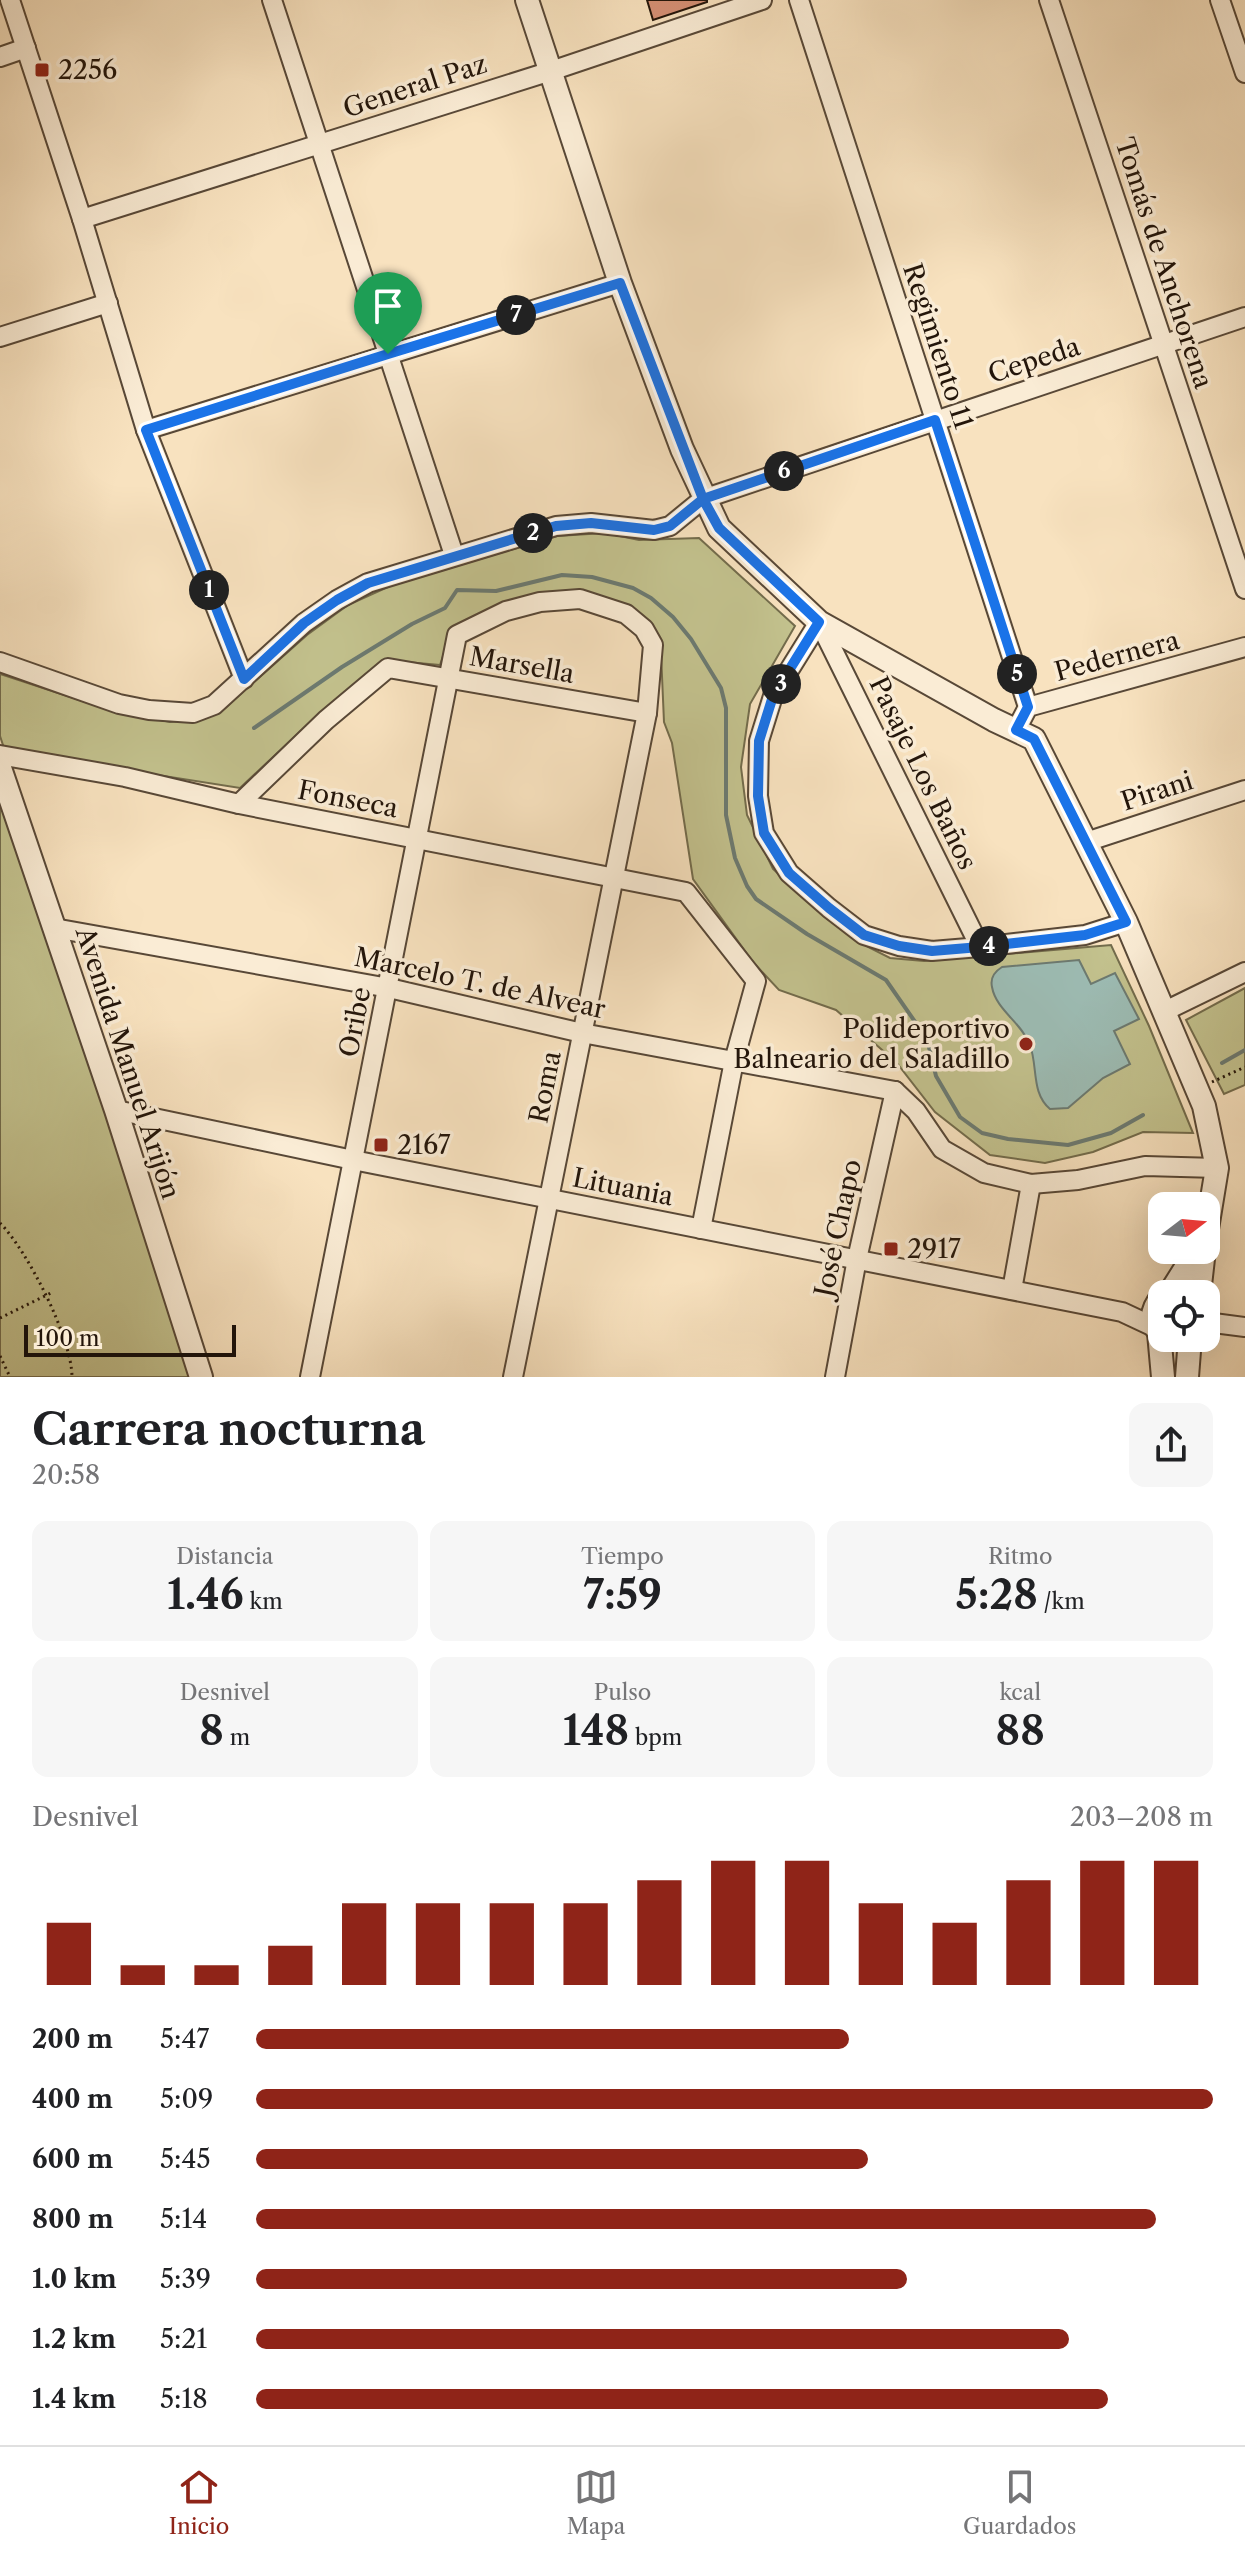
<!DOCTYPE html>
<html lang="es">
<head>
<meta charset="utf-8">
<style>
	body { margin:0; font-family:"Libre Caslon Text",serif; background:#f6f6f6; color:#202124; height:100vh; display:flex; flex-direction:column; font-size:30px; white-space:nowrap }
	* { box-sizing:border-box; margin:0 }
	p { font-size:26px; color:#757577 }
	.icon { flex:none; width:44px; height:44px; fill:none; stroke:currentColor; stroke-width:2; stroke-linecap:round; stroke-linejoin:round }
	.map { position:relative; height:1377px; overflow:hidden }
	.sheet { display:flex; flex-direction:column; background:#fff; flex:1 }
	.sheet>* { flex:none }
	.needle { width:52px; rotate:74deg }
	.tools { position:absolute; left:1148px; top:1192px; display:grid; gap:16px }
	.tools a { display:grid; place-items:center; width:72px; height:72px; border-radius:16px; background:#fff; box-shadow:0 8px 32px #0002; font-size:40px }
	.scale { position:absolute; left:24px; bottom:20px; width:212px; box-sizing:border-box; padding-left:8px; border:4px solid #23150a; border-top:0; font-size:22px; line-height:28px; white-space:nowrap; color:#23150a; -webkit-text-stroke:6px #faecd5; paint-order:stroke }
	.pin { position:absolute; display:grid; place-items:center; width:68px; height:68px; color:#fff; margin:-82px -34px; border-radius:50% 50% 50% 0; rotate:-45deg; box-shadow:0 0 8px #0007 }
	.pin .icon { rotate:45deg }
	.km { position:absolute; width:40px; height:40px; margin:-20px; border-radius:50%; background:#222; color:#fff; font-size:22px; line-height:40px; text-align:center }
	.round { display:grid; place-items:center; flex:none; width:84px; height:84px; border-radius:16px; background:#f6f6f6 }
	.summary { display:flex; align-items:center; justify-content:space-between; height:136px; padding:0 32px }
	h1 { font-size:44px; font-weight:800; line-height:60px }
	.stats { display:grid; grid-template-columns:repeat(3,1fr); gap:12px; height:136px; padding:8px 32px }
	.stats div { display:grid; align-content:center; border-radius:16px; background:#f6f6f6; text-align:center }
	.stats b { font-size:40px; font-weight:800 }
	.stats small { font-size:22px; font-weight:400 }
	.stats p { font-size:22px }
	.chart { height:224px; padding:16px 32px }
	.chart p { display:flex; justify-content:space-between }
	.chart svg { width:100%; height:144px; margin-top:8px; stroke:#8f2418; stroke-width:6 }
	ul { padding:0 32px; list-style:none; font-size:26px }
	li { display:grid; grid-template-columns:128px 96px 1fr; align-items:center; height:60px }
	li i { height:20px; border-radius:10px; background:#8f2418 }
	.tabs { display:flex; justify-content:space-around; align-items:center; height:112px; border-top:2px solid #e0e0e0; background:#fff; font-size:22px; color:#757577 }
	.tabs a { display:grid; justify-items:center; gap:4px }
	.tabs .selected { color:#8f2418 }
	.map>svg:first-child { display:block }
	.green { fill:#c3c28e; stroke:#736c4c; stroke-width:2 }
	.water { fill:#9dbdb5; stroke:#6c7a71; stroke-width:2 }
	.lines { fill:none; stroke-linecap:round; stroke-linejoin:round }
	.stream { stroke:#6c7a71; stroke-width:4 }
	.building { fill:#d59075; stroke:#23150a; stroke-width:2 }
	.minor-casing { stroke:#584837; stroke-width:22 }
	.tertiary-casing { stroke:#584837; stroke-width:26 }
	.path { stroke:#23150a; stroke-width:3; stroke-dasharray:2 4; stroke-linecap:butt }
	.minor { stroke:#faecd5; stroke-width:18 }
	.tertiary { stroke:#faecd5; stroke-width:22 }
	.route-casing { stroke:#fff; stroke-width:16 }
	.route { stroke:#1a73e8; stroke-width:10 }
	.poi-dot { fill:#8f2418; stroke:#faecd5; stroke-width:3 }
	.labels { text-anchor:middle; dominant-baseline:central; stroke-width:7; stroke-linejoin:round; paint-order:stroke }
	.poi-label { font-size:26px; fill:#23150a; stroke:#faecd5; text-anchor:start }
	.street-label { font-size:26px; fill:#23150a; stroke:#faecd5 }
</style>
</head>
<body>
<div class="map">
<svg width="1245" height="1377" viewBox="0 0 1245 1377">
	<rect width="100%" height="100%" fill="#f8e2bf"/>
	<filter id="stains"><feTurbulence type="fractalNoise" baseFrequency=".0025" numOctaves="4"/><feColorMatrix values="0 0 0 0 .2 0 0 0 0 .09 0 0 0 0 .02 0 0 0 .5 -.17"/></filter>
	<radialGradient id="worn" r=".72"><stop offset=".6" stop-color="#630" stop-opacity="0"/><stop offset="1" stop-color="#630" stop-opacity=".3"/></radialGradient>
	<!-- green -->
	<g class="green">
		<path d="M605,533L639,540L699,538L795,626L750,704L741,767L747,815L773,869L826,918L868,947L890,958L924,961L1111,945L1149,1026L1193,1133L1143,1132L1093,1152L1045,1163L990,1155L935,1112L896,1062L836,1010L779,990L753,962L693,879L672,743L664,722L661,653L650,627L580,592L452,630L440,665L385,660L321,712L240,788L5,751L0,736V674L107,709L170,722L202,719L224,709L307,635L348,605L390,586L557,536Z"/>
		<path d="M0,768L201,1377H0Z"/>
		<path d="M1245,988V1085L1224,1094L1186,1020Z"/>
	</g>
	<!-- water -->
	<path class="water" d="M1079,960L1091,984L1115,973L1139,1019L1114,1031L1130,1064L1103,1078L1068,1108L1050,1109C1031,1093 1038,1067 1030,1045C1022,1023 996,1010 992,987C990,978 994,972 1002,967Z"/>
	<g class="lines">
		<!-- stream -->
		<g class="stream">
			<path d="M254,728L342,667L412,624L445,608L457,590L496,591L562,575L592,577L633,588L651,598L673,617L691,639L721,688L726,708V815L735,858L747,886L756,899L807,934L886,980L927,1039L936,1076L960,1117L982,1133L1008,1139L1068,1145L1111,1133L1143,1115"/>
			<path d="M1222,1063L1245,1050"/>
		</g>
	</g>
	<!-- building -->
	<path class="building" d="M647,0H707V2L653,20Z"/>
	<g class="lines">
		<!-- minor casing -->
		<g class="minor-casing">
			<g id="minor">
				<path d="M10,0L82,219L146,430L244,679"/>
				<path d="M272,0L454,555"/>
				<path d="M799,0L1028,707"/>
				<path d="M1049,0L1245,589"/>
				<path d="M1220,0L1245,73"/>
				<path d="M0,57L26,48"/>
				<path d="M82,219L551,71L762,0"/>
				<path d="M0,337L108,303"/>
				<path d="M146,430L620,283"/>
				<path d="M819,622L773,696L759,741L758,796L764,833L789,873L829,908L864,935L899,946L932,951L980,947L1085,935L1126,922"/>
				<path d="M819,622L980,947"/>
				<path d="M0,662L119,704L149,710L193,713L214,705L304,623L337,600L368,583L556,526L591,523L654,530L670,526L703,499L1245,317"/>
				<path d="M1016,730L1028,707L1245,647"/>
				<path d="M0,755L125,777L239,804L686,892L756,981L734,1061L701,1229"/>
				<path d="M239,804L326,720L388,668L647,713"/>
				<path d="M1086,842L1245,790"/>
				<path d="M54,928L389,988L582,1033L895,1091"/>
				<path d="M1163,1012L1245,972"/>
				<path d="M895,1091L916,1111L942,1149L984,1173L1031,1184L1078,1180L1145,1166L1217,1168"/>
				<path d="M116,1110L353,1160L1122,1312L1154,1327"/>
				<path d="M1012,1290L1031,1184"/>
				<path d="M1206,1322L1245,1327"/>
				<path d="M310,1377L457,635L506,611L540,602L580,599L626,614L644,629L653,645L647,713L513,1377"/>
				<path d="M835,1377L857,1259L895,1091"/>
			</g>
		</g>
		<!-- tertiary casing -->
		<g class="tertiary-casing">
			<g id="tertiary">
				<path d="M527,0L620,283L682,449L719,528L819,622L994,720L1034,739L1126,922L1204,1106L1217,1168L1206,1235"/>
				<path d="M0,768L116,1110L201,1377"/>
				<path d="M1170,1293L1197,1250"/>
				<path d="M1199,1294L1204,1250"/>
				<path d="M1162,1297C1151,1310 1149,1323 1162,1335"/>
				<path d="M1159,1333L1163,1377"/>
				<path d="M1187,1377L1190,1338"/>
			</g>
		</g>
		<!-- path -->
		<g class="path">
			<path d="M1212,1082L1245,1067"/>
			<path d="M0,1223C27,1250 72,1338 72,1377"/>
			<path d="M0,1318L53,1292"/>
			<path d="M0,1356L10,1377"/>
		</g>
		<!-- minor -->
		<use href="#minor" class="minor"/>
		<!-- tertiary -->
		<use href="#tertiary" class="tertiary"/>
	</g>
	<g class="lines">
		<!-- route casing -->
		<g class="route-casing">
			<path id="route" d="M388,354L146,430L244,679L304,623L337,600L368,583L556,526L591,523L654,530L670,526L703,499L719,528L819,622L773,696L759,741L758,796L764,833L789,873L829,908L864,935L899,946L932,951L980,947L1085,935L1126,922L1034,739L1016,730L1028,707L935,420L703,499L620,283L388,354"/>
		</g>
		<!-- route -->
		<use href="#route" class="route"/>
	</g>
	<!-- markers -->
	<g class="poi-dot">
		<rect x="34" y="62" width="16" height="16" rx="4"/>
		<circle cx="1026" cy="1044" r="8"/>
		<rect x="373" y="1137" width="16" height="16" rx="4"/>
		<rect x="883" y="1241" width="16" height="16" rx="4"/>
	</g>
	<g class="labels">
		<!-- poi labels -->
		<g class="poi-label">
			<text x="58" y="70">2256</text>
			<text x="1010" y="1029" text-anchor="end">Polideportivo<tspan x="1010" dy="30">Balneario del Saladillo</tspan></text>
			<text x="397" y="1145">2167</text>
			<text x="907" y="1249">2917</text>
		</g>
		<!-- street labels -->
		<g class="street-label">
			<text transform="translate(415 86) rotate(-18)">General Paz</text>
			<text transform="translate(1164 263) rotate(72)">Tomás de Anchorena</text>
			<text transform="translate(938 346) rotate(72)">Regimiento 11</text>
			<text transform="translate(1034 360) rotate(-18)">Cepeda</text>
			<text transform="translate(1117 656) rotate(-15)">Pedernera</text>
			<text transform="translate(522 665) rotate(10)">Marsella</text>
			<text transform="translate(923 773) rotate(64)">Pasaje Los Baños</text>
			<text transform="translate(1157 791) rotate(-18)">Pirani</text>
			<text transform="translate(348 799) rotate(11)">Fonseca</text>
			<text transform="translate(480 983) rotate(12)">Marcelo T. de Alvear</text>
			<text transform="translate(355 1022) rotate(-79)">Oribe</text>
			<text transform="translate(128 1063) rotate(72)">Avenida Manuel Arijón</text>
			<text transform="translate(545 1087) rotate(-79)">Roma</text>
			<text transform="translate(623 1187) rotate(11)">Lituania</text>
			<text transform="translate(838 1228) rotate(-78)">José Chapo</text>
		</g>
	</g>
	<rect width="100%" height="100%" filter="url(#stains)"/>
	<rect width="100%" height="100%" fill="url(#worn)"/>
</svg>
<div class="tools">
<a><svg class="needle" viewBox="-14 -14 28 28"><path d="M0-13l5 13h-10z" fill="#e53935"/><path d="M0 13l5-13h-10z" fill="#757577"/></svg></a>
<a><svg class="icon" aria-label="locate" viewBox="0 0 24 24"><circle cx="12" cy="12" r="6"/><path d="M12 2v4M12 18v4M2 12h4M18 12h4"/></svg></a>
</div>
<div class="scale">100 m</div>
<div class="pin" style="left:388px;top:354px;background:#1e9e55"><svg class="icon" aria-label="arrive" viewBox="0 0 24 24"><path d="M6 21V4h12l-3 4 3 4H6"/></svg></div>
<b class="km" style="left:209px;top:590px">1</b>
<b class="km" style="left:533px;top:533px">2</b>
<b class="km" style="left:781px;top:684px">3</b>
<b class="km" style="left:989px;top:946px">4</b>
<b class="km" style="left:1017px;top:674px">5</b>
<b class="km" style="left:784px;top:471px">6</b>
<b class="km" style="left:516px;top:315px">7</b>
</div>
<section class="sheet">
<div class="summary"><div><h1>Carrera nocturna</h1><p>20:58</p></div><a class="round"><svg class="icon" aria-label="share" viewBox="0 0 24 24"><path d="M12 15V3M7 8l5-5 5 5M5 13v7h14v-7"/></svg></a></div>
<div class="stats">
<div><p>Distancia</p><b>1.46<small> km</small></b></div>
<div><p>Tiempo</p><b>7:59</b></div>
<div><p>Ritmo</p><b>5:28<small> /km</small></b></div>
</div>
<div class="stats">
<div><p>Desnivel</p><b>8<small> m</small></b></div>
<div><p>Pulso</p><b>148<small> bpm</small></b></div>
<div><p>kcal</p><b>88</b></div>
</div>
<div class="chart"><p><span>Desnivel</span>203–208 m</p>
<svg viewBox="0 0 160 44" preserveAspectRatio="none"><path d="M5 44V25M15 44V38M25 44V38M35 44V32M45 44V19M55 44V19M65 44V19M75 44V19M85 44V12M95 44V6M105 44V6M115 44V19M125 44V25M135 44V12M145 44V6M155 44V6"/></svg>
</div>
<ul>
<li><b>200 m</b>5:47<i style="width:62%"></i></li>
<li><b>400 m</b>5:09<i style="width:100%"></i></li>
<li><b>600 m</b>5:45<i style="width:64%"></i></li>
<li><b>800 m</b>5:14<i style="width:94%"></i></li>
<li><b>1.0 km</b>5:39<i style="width:68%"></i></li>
<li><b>1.2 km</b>5:21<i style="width:85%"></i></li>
<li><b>1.4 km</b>5:18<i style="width:89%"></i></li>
</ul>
</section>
<nav class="tabs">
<a class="selected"><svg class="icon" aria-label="home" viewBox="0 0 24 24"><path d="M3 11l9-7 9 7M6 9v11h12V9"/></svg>Inicio</a>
<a><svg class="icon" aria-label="map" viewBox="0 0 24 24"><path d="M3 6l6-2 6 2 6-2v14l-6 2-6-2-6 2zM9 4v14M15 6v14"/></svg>Mapa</a>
<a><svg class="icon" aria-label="saved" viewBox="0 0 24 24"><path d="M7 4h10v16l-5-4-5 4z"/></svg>Guardados</a>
</nav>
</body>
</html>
